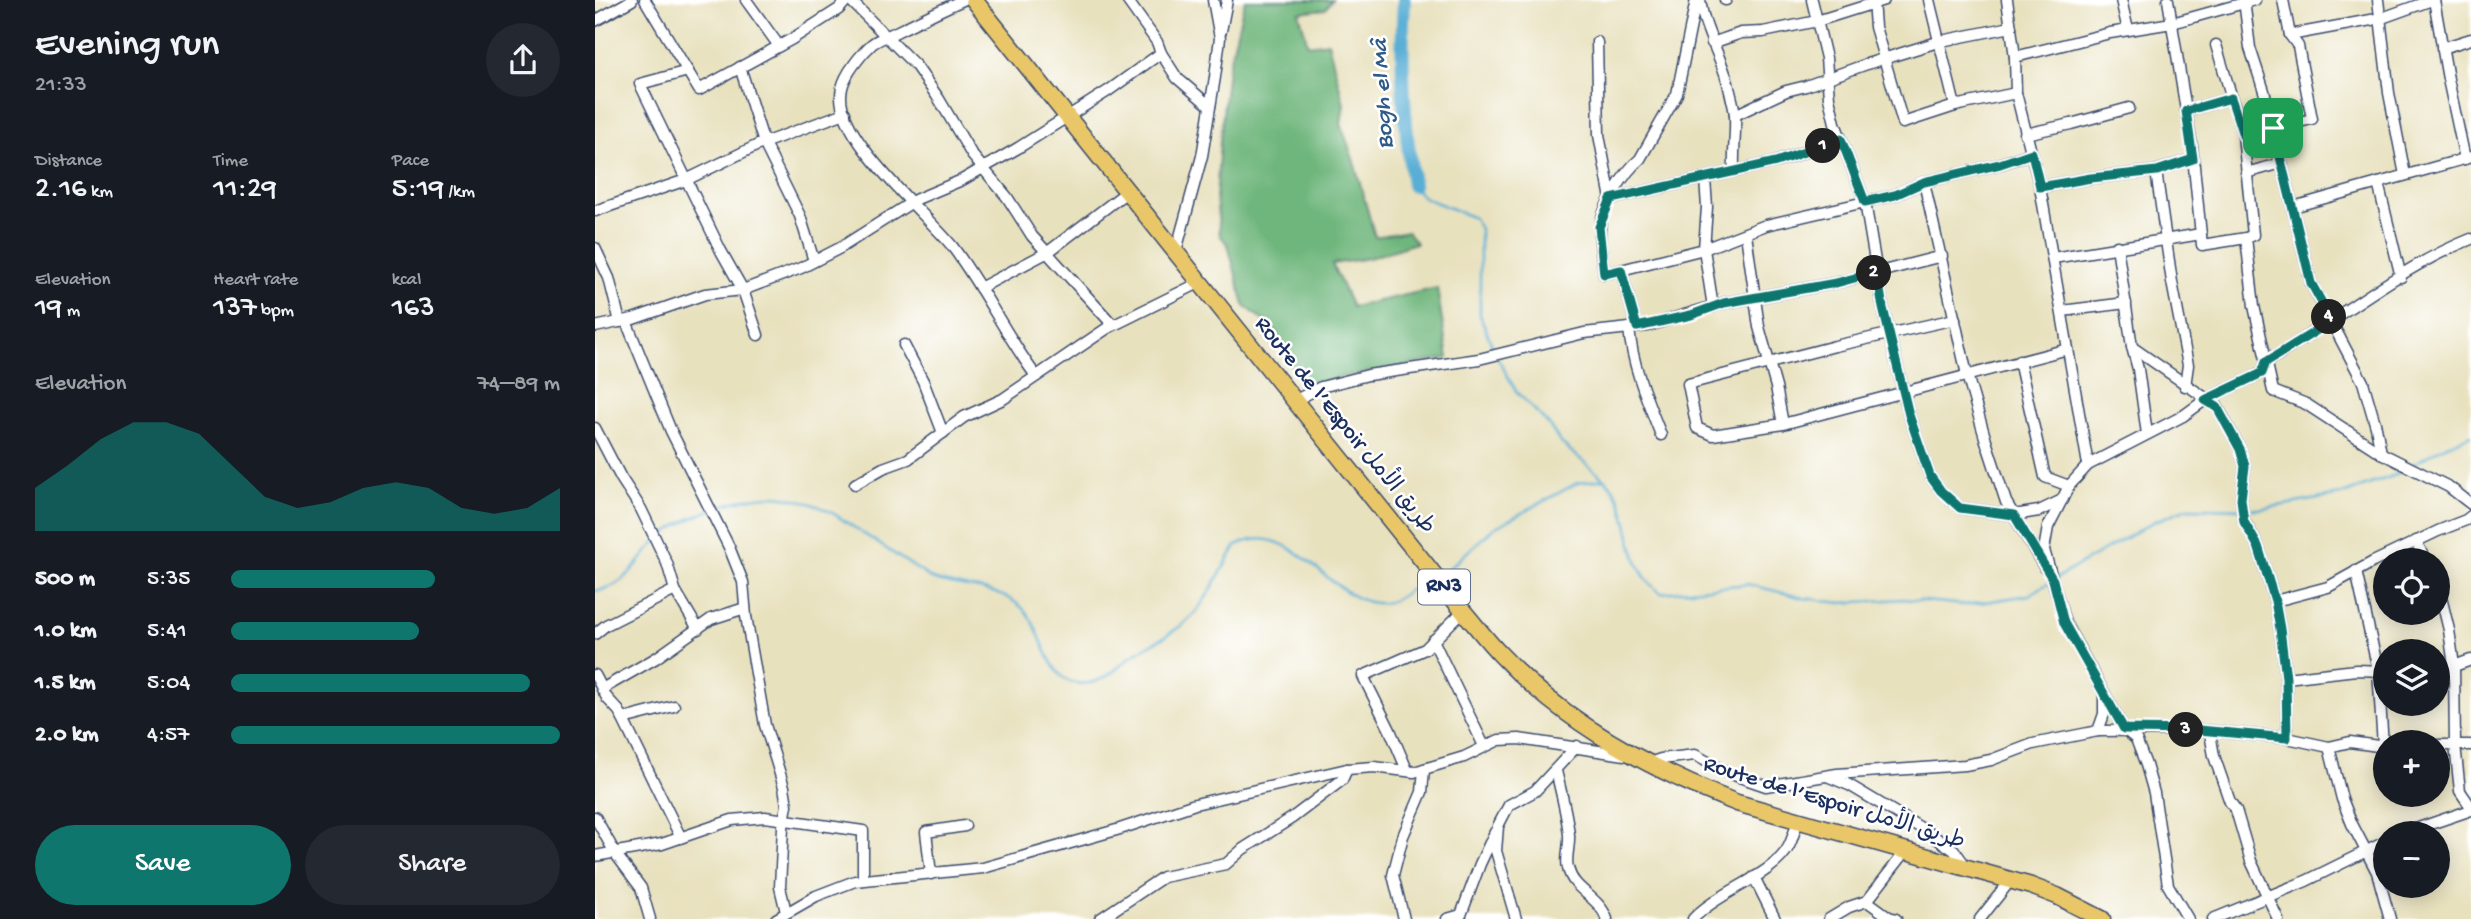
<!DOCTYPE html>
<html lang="en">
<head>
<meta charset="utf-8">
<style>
	body { margin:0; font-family:"Gochi Hand","Playpen Sans Arabic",sans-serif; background:#242831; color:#f1f3f6; height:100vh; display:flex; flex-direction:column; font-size:26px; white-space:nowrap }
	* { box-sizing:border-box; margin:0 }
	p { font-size:23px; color:#9ea1a6 }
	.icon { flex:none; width:38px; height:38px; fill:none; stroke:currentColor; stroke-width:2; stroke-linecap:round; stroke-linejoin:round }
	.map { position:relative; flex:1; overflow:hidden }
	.drawer { display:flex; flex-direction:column; background:#171b24; width:595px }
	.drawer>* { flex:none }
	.fabs { position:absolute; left:1778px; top:548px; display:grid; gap:14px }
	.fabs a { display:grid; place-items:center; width:77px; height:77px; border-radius:50%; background:#171b24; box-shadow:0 4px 18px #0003; font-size:35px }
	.pin { position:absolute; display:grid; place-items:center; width:60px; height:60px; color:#fff; margin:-30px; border-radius:14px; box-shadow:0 4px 10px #0006 }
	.km { position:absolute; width:35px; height:35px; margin:-18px; border-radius:50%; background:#222; color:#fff; font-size:19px; line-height:35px; text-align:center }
	.round { display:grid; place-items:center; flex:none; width:74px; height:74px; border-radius:37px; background:#242831 }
	.overview { display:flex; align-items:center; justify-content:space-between; height:119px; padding:0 35px }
	h1 { font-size:38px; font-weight:600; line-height:52px }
	.metrics { display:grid; grid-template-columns:repeat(3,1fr); gap:10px; height:119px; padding:7px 35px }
	.metrics div { display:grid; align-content:center }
	.metrics b { font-size:30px; font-weight:600 }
	.metrics small { font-size:19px; font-weight:400 }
	.metrics p { font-size:19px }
	.chart { height:196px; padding:14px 35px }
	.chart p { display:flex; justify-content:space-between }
	.chart svg { width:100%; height:126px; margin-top:7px; fill:#0f766e; opacity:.7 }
	.primary-button { display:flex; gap:14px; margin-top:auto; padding:14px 35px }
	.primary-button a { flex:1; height:80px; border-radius:42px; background:#0f766e; color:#fff; font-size:28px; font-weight:600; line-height:80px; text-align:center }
	.primary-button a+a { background:#242831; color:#f1f3f6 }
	ul { padding:0 35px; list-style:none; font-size:23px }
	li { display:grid; grid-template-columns:112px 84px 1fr; align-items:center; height:52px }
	li i { height:18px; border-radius:9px; background:#0f766e }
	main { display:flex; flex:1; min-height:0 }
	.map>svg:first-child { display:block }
	.forest { fill:#6eb67b; stroke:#44726c; stroke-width:2 }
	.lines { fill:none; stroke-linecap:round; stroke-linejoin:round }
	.stream { stroke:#58aed5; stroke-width:2.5 }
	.river { stroke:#58aed5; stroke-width:14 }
	.minor-casing { stroke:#3a4a6c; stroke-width:13 }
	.trunk-casing { stroke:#3a4a6c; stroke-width:19 }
	.minor { stroke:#fff; stroke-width:10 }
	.trunk { stroke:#e9c769; stroke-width:16 }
	.route-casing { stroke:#fff; stroke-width:14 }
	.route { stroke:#0f766e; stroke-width:9 }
	.labels { text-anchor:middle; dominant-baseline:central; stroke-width:5; stroke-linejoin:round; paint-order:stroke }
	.shield { fill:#fff; stroke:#5f6d8e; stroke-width:2 }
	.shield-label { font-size:21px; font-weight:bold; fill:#1b2f5e }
	.street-label { font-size:23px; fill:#1b2f5e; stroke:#fff }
	.water-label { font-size:24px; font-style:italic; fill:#305b88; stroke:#fff }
</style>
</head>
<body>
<main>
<section class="drawer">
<div class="overview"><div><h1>Evening run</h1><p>21:33</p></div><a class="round"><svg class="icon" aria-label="share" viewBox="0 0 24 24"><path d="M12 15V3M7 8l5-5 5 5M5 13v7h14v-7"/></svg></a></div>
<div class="metrics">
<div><p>Distance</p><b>2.16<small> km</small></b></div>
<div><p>Time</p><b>11:29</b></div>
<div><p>Pace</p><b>5:19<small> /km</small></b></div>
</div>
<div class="metrics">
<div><p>Elevation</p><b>19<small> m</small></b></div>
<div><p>Heart rate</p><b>137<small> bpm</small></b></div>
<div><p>kcal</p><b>163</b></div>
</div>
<div class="chart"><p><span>Elevation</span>74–89 m</p>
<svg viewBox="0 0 160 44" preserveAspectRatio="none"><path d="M0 44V29L10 21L20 12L30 6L40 6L50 10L60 21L70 32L80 36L90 34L100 29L110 27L120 29L130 36L140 38L150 36L160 29V44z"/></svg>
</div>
<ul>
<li><b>500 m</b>5:35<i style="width:62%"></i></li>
<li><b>1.0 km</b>5:41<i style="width:57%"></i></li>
<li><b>1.5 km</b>5:04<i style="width:91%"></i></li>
<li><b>2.0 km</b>4:57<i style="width:100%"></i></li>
</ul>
<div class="primary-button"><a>Save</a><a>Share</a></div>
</section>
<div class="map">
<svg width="1876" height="919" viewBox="0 0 1876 919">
	<rect width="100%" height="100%" fill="#fff"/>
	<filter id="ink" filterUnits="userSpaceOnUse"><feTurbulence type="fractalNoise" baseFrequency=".0143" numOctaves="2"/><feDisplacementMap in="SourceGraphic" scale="14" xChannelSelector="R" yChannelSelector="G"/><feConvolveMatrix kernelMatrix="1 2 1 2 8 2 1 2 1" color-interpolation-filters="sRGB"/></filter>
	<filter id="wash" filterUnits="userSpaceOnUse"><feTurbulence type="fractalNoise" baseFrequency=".00686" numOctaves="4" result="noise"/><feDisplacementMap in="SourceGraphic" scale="28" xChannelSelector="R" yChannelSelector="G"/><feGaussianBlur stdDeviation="1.57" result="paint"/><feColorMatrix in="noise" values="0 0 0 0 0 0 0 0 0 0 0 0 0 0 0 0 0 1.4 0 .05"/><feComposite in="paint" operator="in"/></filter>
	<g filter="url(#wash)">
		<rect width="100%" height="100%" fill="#e8e1be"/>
		<!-- forest -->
		<path class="forest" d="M650,0H737L730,9L704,12L713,45L733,42L749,104L746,124L759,162L780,237L812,231L821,243L774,258L737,264L757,307L842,288L853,358L735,379L710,388L691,357L681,331L649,305L633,245L625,235L621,198L625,140L633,68Z"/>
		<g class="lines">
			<!-- stream -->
			<g class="stream">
				<path d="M818,185L828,197L879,218L885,229V315L900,353"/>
				<path d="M903,359L921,391L954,425L965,442L1008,478"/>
				<path d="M1816,465L1850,446L1876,435"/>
				<path d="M852,570L899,528L982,483L1010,479C1042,509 1027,568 1066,593L1152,584L1209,598L1246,603L1308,599L1371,605L1434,595L1455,582"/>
				<path d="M1460,579L1558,522L1592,508L1664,509L1695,504L1745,495L1798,476L1810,468"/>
				<path d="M0,591C30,588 42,562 61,542C83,519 146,495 179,496C200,497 218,503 236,512L337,579C364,589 400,586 424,605C447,623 450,673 476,682C485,685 494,684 502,681C515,677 526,664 537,656C556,643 578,635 595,618C614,598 626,570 641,546C699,512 741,616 794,602C801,601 807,595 813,591C819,588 826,586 833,583"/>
			</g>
			<!-- river -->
			<path class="river" d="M809,0C805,66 809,120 818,185"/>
		</g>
	</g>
	<g filter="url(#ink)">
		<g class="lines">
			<!-- minor casing -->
			<g class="minor-casing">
				<g id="minor">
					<path d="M50,0L104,90L197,39L244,9L252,0"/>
					<path d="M151,0L184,46"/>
					<path d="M255,0L321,66L344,99L377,155L412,197L437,236L518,325"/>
					<path d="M368,0C345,10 323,21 301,32C293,36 283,39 277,44C266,54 250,74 247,88C235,134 330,212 357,246C388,287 410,334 441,376"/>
					<path d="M532,0L562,42L566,53L582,78L615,106"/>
					<path d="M1105,0C1109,30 1125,54 1133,83C1135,93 1139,105 1140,115C1141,132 1138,152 1139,170"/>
					<path d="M1130,0H1131"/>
					<path d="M1217,0L1231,58L1234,98L1240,123L1270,202L1288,308L1314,415L1335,476L1346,491L1365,508L1419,515L1444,511L1467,500"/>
					<path d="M1278,0L1280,27L1308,123L1360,106L1421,93"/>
					<path d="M1334,0L1360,106"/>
					<path d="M1412,0L1420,57L1421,93L1445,187L1493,465"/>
					<path d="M1526,0L1533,30"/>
					<path d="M1573,0L1597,147L1607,245L1651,238L1658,235L1648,135L1621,45"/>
					<path d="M1649,0L1655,48L1669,91L1716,283L1768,382L1781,427L1786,453"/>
					<path d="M1783,0L1794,93L1810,175"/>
					<path d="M1839,0L1853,79L1870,159"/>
					<path d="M0,21L37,0"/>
					<path d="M626,31L632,0"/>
					<path d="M1695,35L1787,18L1837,0"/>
					<path d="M1002,42L1004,135L1016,199L1181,162L1246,139"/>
					<path d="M1117,43L1146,33L1168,32L1222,21L1289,0"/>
					<path d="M1847,48L1876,39"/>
					<path d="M1420,57L1515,33L1577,23L1660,0"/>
					<path d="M145,67L169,143L205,216L219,261"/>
					<path d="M93,71L45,84L126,251L148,290L163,335"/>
					<path d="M1591,111L1636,98"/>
					<path d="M1140,115L1191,91L1211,86L1272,64L1346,41L1416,27"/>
					<path d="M1430,134L1476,124L1534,108"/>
					<path d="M1648,135L1717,119L1703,46L1695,35L1688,0"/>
					<path d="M1561,171L1577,282L1593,365L1590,386"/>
					<path d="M1651,173L1687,163"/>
					<path d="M1110,179L1112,207L1109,249L1118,307"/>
					<path d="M1329,182L1372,375L1391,441L1411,502L1450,568"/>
					<path d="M1783,183L1806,277"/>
					<path d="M1445,187L1496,178L1561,171L1598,159"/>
					<path d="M1698,207L1876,157"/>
					<path d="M0,211L91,180L163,145L250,113"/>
					<path d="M1151,234L1164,327L1181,387L1188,424"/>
					<path d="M1651,238L1659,306L1678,391L1711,404L1786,453L1854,487L1876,504"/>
					<path d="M1522,246L1537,347L1622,406L1645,449L1650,466L1646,499L1649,521L1663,546L1680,601L1685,629L1691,678L1692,738"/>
					<path d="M0,248L14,278L25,322"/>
					<path d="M581,251L607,156L620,77L625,38L618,0"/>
					<path d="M1458,258L1606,234"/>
					<path d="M1026,270L1109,249L1171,225L1300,195L1329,182L1405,164L1437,153"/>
					<path d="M385,288L453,252L533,191"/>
					<path d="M1467,311L1531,303"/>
					<path d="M1360,319L1240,346L1093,384L1102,428L1118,435L1188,424L1473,349"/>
					<path d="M31,321L76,431L134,547L148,582L151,616L170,725L189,787L192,805L188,827L185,887L191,912"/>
					<path d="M0,327L38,319L110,294L148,290L206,268L245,248L322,199L367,180L423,148L513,91L566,53"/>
					<path d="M1042,327L1026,270L1009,274C1008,260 1004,244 1005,230C1005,210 1030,171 1045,159L1082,94L1101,0"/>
					<path d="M1034,328C1037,365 1052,400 1066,435"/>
					<path d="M309,345L328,381L348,433"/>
					<path d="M1537,347L1543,369L1552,434"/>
					<path d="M1424,361L1450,477L1474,486"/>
					<path d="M699,401L726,387L773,375L884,359L989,333L1053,326L1129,303L1241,283L1347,256"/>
					<path d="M0,428L26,478L46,509L72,563L80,590L103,629"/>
					<path d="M260,484L288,468L313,459L369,417L408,399L511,329L606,282"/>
					<path d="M1821,541L1830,560"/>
					<path d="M1761,571L1783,670L1788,746"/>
					<path d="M1843,585L1854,630L1859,666L1860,745L1865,791L1876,807"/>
					<path d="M1680,601L1733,587L1778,562L1843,531L1871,520L1876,516"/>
					<path d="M0,634L11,625L80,590"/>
					<path d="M838,640L889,746"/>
					<path d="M1843,667L1859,666L1876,660"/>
					<path d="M0,675L12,698L24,711L86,838"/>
					<path d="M1691,678L1761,670L1790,671"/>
					<path d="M7,689L61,658L116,619L150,608"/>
					<path d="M28,719L79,706"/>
					<path d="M1503,731L1509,714V696"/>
					<path d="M1615,733L1619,756L1635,802L1641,810L1656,861L1683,919"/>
					<path d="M1843,745H1876"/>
					<path d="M1734,747L1747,799L1757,824L1782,872L1795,919"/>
					<path d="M1054,763L1066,759L1100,755L1133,773L1171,786L1242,774L1370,765L1396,760L1438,744L1503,731L1604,730L1692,738L1734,747L1755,742L1790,747"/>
					<path d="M812,770L795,730L768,676L830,649L868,611"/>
					<path d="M961,771C966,792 972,814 974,835C975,846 970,858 973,868C978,891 1003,895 1012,919"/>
					<path d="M1232,776L1254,785L1326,828L1359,850L1372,868"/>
					<path d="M0,817L20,853L46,888L55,919"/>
					<path d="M1809,833L1876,810"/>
					<path d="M0,856L67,844L137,820L170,817L268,831V880"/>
					<path d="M336,874L331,832L370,826"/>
					<path d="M1159,877L1180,919"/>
					<path d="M1272,901L1294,917L1301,919"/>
					<path d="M181,919L221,896L260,881L388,868L525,829L600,804L752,769L779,767L819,772L869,757L904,740L924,739L1030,755"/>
					<path d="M505,919L568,877L631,864L648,849L697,818L747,780L752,769"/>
					<path d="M809,919L798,875L808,836L827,792L829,769"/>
					<path d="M852,919L866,915L885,864L900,832"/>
					<path d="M921,919L901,851L903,826L914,805L940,791L982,746"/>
					<path d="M1098,919C1122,892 1180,875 1194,846C1198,838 1200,829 1203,820"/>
					<path d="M1234,919L1254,907L1272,901L1311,851"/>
					<path d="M1385,919L1415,881"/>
					<path d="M1593,919L1573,885L1559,793L1551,765L1541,739L1529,729L1470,623L1449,550L1453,527L1474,486L1493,465L1588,416L1610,400L1667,373L1671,362C1738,323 1803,268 1876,239"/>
					<path d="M1618,919L1711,881L1790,842"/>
				</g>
			</g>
			<!-- trunk casing -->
			<g class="trunk-casing">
				<path id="trunk" d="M379,0L868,611C881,626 893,642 907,656C970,723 1057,770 1142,803L1436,886L1462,896L1507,919"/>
			</g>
			<!-- minor -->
			<use href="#minor" class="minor"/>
			<!-- trunk -->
			<use href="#trunk" class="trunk"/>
		</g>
	</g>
	<g class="lines" filter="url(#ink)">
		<!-- route casing -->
		<g class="route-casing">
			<path id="route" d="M1636,98L1648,135L1678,128L1716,283L1737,321L1671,362L1667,373L1610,400L1622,407L1645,449L1650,466L1646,499L1649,522L1663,546L1680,601L1685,629L1691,678L1692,738L1604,730L1529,729L1469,623L1458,580L1419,515L1365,508L1346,491L1335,476L1314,415L1288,308L1282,272L1241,283L1129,303L1096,315L1042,327L1026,270L1009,274L1004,227L1016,199L1181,162L1246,139L1270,202L1300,195L1329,182L1405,164L1437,153L1445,187L1496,178L1562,171L1598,159L1591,111Z"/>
		</g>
		<!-- route -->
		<use href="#route" class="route"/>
	</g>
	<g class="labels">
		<!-- shield labels -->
		<rect class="shield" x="823" y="569.5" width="52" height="35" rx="5"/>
		<g class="shield-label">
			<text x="849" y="587">RN3</text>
		</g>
		<!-- street labels -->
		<g class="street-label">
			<text transform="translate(749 426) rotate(51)">Route de l’Espoir طريق الأمل</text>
			<text transform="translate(1239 804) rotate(17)">Route de l’Espoir طريق الأمل</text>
		</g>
		<!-- water labels -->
		<g class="water-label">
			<text transform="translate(789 94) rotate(-93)">Bogh el Mâ</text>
		</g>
	</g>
</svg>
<div class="fabs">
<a><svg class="icon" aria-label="locate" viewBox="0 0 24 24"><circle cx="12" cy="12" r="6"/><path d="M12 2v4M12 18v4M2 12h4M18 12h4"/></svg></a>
<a><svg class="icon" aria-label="layers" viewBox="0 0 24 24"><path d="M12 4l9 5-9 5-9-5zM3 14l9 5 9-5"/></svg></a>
<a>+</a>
<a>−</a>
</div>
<div class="pin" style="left:1678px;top:128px;background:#1e9e55"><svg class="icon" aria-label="arrive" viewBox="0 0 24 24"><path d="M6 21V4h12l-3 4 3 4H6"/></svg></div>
<b class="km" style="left:1228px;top:146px">1</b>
<b class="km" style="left:1279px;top:273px">2</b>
<b class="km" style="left:1591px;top:730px">3</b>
<b class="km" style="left:1734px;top:317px">4</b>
</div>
</main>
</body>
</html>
